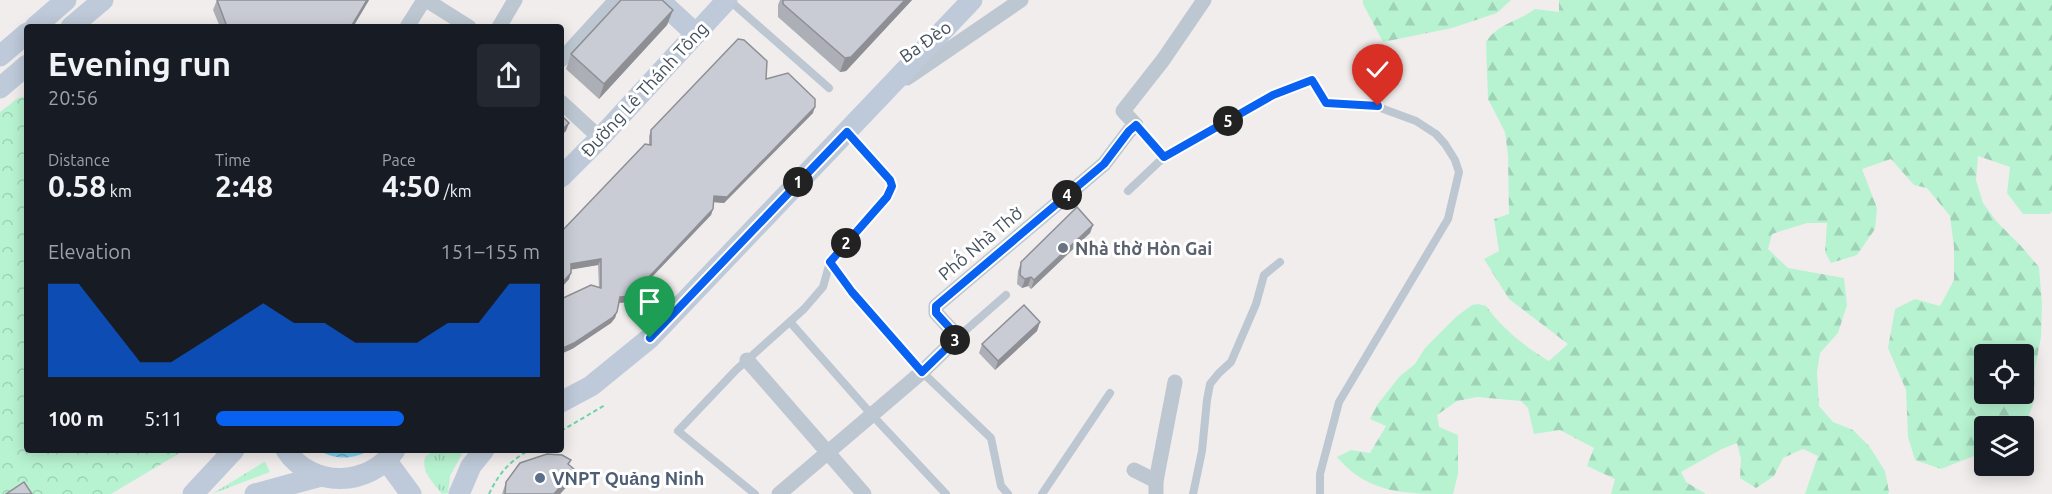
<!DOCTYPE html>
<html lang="en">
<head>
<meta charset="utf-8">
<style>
	body { margin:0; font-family:Ubuntu,sans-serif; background:#242831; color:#f1f3f6; height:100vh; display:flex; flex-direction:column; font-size:22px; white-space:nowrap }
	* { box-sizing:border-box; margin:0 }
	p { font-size:20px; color:#9ea1a6 }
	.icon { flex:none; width:33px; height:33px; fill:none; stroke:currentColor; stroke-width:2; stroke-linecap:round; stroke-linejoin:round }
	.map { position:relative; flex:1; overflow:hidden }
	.sheet { position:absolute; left:24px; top:24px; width:540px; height:429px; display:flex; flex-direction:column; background:#171b24; border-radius:6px; box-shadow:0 3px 15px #0003 }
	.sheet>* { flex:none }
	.buttons { position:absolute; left:1974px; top:344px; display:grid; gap:12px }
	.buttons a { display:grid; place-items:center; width:60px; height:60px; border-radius:6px; background:#171b24; box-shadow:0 3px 15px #0003; font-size:30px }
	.pin { position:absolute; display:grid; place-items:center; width:51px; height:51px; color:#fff; margin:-62px -26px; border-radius:50% 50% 50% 0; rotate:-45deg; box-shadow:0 0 6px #0007 }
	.pin .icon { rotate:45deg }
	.km { position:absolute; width:30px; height:30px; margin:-15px; border-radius:50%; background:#222; color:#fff; font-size:16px; line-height:30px; text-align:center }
	.round { display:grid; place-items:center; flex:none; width:63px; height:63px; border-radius:6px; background:#242831 }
	.overview { display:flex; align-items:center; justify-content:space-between; height:102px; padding:0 24px }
	h1 { font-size:33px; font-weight:700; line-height:45px }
	.figures { display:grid; grid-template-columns:repeat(3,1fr); gap:9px; height:102px; padding:6px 24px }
	.figures div { display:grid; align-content:center }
	.figures b { font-size:30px; font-weight:700 }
	.figures small { font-size:16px; font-weight:400 }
	.figures p { font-size:16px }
	.chart { height:168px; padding:12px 24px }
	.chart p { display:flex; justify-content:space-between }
	.chart svg { width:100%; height:108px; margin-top:6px; fill:#0861f0; opacity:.7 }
	ul { padding:0 24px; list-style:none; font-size:20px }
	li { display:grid; grid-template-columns:96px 72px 1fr; align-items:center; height:45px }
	li i { height:15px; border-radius:8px; background:#0861f0 }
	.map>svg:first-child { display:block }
	.grass { fill:url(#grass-tufts) }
	.forest { fill:url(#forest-firs); fill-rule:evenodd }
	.park { fill:url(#park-crowns) }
	.water { fill:url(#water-waves) }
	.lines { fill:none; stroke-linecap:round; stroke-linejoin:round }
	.path { stroke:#6cd4a6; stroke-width:2; stroke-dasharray:4.5 3; stroke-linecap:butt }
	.lane { stroke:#bcc7d1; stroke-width:8 }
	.street { stroke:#bcc7d1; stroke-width:15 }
	.secondary { stroke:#bec9d9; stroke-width:21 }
	.wall { fill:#adafb6 }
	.shaded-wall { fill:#8d8f94 }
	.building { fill:#c9ccd4; stroke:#8d8f94; stroke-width:1.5 }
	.route-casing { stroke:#fff; stroke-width:12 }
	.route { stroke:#0861f0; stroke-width:8 }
	.worship-dot { fill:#6b7280; stroke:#fff; stroke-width:2 }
	.service-dot { fill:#5c6f8a; stroke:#fff; stroke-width:2 }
	.labels { text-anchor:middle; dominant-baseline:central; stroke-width:6; stroke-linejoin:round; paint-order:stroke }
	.street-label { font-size:18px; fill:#44505d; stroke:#fff }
	.worship-label { font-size:18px; font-weight:bold; fill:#5b616d; stroke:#fff; text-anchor:start }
	.service-label { font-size:18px; font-weight:bold; fill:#4e5e75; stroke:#fff; text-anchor:start }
</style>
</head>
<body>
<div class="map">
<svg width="2052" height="494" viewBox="0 0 2052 494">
	<defs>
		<pattern id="grass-tufts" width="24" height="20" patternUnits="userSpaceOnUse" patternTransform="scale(1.5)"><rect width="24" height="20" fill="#b7f3d1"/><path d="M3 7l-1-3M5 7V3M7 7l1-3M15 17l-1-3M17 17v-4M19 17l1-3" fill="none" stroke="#9fd2b6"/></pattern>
		<pattern id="forest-firs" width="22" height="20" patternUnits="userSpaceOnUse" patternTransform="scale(1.5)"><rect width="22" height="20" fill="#b7f3d1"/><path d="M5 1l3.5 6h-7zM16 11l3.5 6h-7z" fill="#9fd2b6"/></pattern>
		<pattern id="park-crowns" width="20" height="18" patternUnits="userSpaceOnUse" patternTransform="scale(1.5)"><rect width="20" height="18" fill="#b7f3d1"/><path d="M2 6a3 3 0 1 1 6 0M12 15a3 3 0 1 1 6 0" fill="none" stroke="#9fd2b6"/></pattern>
		<pattern id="water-waves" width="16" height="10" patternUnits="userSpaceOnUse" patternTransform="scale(1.5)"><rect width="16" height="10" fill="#80d6f4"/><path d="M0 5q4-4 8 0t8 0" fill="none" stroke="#6ab0c9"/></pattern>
	</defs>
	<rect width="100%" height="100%" fill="#f1eded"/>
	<!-- grass -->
	<g class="grass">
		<path d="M445,450H462V454L450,476L448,493L442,494C433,482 421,472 425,457L432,452Z"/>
		<path d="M265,462L270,472L212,494L264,462Z"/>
	</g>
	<!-- forest -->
	<g class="forest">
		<path d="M1363,0H1511L1497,13L1452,28L1383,42L1363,4Z"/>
		<path d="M1559,0H2052V211L2050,214H2023L2007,193L2010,167L1978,156L1976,180L1983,203L1997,222L2020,245L2039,267L2042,304L2041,337L2035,368L2034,402L2024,427L1984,426V452L1941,469L1915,460L1908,437L1906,390L1888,348L1895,309L1915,299L1940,306L1954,280V247L1950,216L1927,188L1914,185L1891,159L1862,169L1877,208L1875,229L1857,255L1831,263L1825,252L1827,223H1807L1772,234L1768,249L1788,268L1844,278L1847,305L1838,333L1820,353L1817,372L1819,406L1833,422L1853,430L1869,446L1885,471L1889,492L1888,494H1805L1818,456L1803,449L1783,458L1774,476L1756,488L1740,478L1741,459L1737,443L1722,449L1681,472L1686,482L1706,494H1611L1615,479L1587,466L1594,448L1560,430L1534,434L1528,408L1521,401L1477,397L1457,401L1437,415L1439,427L1458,435V474L1453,494C1406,494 1368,494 1337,457L1351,450L1370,453L1386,426L1370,419L1377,405L1400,376L1415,364L1425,348L1457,316L1472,305L1478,304L1486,306C1503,329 1524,346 1549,361L1568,344L1509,299L1484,259L1499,251L1494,219L1509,214L1508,155L1505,132L1488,99L1486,42C1497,24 1519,21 1535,9L1559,12ZM1984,354H2024V393H1984Z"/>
	</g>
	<!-- park -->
	<path class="park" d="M27,96V450H185L111,494H0V112L18,98Z"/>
	<!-- water -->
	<path class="water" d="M319,450H371C353,459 336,461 319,450Z"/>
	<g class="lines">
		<!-- path -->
		<g class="path">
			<path d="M561,431L605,405"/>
			<path d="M489,494C499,473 509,462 529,450"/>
		</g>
		<!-- lane -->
		<g class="lane">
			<path d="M729,0L829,88"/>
			<path d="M1136,125L1164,157"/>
			<path d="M1128,191L1164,157L1273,95L1312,80L1326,103L1378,107L1416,121L1436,134L1445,144L1455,160L1459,172L1448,219L1339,402L1320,474V494"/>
			<path d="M830,262L852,292L922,372L991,438L1001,486L1008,494"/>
			<path d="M790,322L872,415L946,494"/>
			<path d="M958,337L1006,295"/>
			<path d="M755,494L678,431L736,370L804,309L823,287L830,262L887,197L892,186L890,180L847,132"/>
			<path d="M1042,494L1110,393"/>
			<path d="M1193,494L1202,451L1207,400L1210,384L1219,373L1231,362L1256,304L1264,275L1280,262"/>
		</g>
		<!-- street -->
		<g class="street">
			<path d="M426,0L469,27"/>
			<path d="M407,27L424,0"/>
			<path d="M499,27L515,0"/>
			<path d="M561,60L616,0"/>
			<path d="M907,78L1021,0"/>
			<path d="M561,102L600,138"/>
			<path d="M747,360L864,494"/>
			<path d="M1134,470L1156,481"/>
			<path d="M779,494L922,372L958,337L936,313V306L1104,164L1129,131L1136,125L1123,111L1163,60L1204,0"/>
			<path d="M1156,494V481L1175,382"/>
		</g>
		<!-- secondary -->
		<g class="secondary">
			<path d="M659,0L696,34"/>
			<path d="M35,27L66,0"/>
			<path d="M71,27L103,0"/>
			<path d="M0,56L27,33"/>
			<path d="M0,88L27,65"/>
			<path d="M561,177L600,138L727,0"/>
			<path d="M561,402L591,386L650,338L972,0"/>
			<path d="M286,450C312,489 369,487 395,450"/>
			<path d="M386,460L411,494"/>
			<path d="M193,494L234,450"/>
			<path d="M255,494L321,476"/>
			<path d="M459,494L471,466L484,450"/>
		</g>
	</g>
	<!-- wall -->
	<g class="wall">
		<path d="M217,0H369L353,27H220L213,10Z"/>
		<path d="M780,0H912L846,71L840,72L778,17V5Z"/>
		<path d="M673,10L667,25L599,99L566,69L571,54Z"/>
		<path d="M766,79L813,113L724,203L714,202L713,209L711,215L628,302L619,303L615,318L611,323L572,349L599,288L598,265L571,269L569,279L561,288V232L649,145V136L651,130Z"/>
		<path d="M1093,225L1090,233L1031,289L1028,286L1022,288L1017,284L1018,271L1021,262Z"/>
		<path d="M1040,322L1037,331L995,370L979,353L982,344Z"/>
		<path d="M569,465L575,470L571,482L560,494H502L506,482Z"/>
	</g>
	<!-- shaded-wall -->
	<g class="shaded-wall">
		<path d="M367,0H369L353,27H351Z"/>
		<path d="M905,0H912L846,71L840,72L845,58Z"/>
		<path d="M673,10L667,25L599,99L604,84Z"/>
		<path d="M815,107L813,113L724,203L712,202L714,196Z"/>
		<path d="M569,123L566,131L561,136V131Z"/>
		<path d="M713,209L711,215L628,302L618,303L620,297Z"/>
		<path d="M1093,225L1090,233L1031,289L1034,280Z"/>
		<path d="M601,259L598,265L569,270L571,264Z"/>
		<path d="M571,273L569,279L561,288V284Z"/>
		<path d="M1031,277L1028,286L1022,288L1025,279Z"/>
		<path d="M617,312L615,318L611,323L572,349L561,354V349Z"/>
		<path d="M1040,322L1037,331L995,370L998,361Z"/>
		<path d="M575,470L571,482L560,494H554Z"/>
	</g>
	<!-- building -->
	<g class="building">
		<path d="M217,0H367L351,27H229L226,24Z"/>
		<path d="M621,0H662L673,10L604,84L571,54Z"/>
		<path d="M783,0H905L851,57L845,58L783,4Z"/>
		<path d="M738,39L744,40L767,61L766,79L788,73L815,99V107L727,197L714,196L713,209L631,296L620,297L617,312L613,317L574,343L561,349V299L591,285L601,288V259L571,264V273L561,284V232L645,144L651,145V130Z"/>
		<path d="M561,115L569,123L561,131Z"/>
		<path d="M1077,207L1093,225L1034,280L1031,277L1025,279L1020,275L1021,262Z"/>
		<path d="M1024,305L1040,322L998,361L982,344Z"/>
		<path d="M547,454L562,455L571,460L568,464L575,470L554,494H505L506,482L520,463Z"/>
		<path d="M24,482L32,494H6Z"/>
	</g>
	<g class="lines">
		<!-- route casing -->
		<g class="route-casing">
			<path id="route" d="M650,338L847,132L890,180L892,186L887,197L830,262L852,292L922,372L958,337L936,313V306L1104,164L1129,131L1136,125L1164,157L1273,95L1312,80L1326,103L1378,106"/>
		</g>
		<!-- route -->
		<use href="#route" class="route"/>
	</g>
	<!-- markers -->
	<circle class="worship-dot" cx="1063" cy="248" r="6"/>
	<circle class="service-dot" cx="540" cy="478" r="6"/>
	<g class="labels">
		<!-- street labels -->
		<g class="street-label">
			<text transform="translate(925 41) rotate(-35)">Ba Đèo</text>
			<text transform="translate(644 89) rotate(-47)">Đường Lê Thánh Tông</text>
			<text transform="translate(980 243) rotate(-40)">Phố Nhà Thờ</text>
		</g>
		<!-- worship labels -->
		<g class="worship-label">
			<text x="1075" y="248">Nhà thờ Hòn Gai</text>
		</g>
		<!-- service labels -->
		<g class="service-label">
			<text x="552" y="478">VNPT Quảng Ninh</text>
		</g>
	</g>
</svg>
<div class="buttons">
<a><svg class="icon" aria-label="locate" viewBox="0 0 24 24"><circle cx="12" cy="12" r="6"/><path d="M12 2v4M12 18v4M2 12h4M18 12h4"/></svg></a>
<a><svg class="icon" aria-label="layers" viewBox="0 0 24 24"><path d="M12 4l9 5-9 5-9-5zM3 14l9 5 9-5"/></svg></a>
</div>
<div class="pin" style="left:650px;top:338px;background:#1e9e55"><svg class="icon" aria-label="arrive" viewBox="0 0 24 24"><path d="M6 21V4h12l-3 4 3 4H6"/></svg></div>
<div class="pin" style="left:1378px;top:106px;background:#d93025"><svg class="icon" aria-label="check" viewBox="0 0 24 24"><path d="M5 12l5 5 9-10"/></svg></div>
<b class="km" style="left:798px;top:182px">1</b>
<b class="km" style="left:846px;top:243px">2</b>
<b class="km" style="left:955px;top:340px">3</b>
<b class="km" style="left:1067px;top:195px">4</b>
<b class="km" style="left:1228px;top:121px">5</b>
<section class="sheet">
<div class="overview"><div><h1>Evening run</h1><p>20:56</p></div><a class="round"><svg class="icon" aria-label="share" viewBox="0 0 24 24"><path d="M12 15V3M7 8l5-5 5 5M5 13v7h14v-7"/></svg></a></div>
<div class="figures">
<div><p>Distance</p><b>0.58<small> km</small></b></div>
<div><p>Time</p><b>2:48</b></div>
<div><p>Pace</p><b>4:50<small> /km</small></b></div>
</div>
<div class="chart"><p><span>Elevation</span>151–155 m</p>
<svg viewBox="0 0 160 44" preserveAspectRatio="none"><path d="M0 44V6L10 6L20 22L30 38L40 38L50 30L60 22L70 14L80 22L90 22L100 30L110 30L120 30L130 22L140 22L150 6L160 6V44z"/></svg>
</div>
<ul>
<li><b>100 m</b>5:11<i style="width:58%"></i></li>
</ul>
</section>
</div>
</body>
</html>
